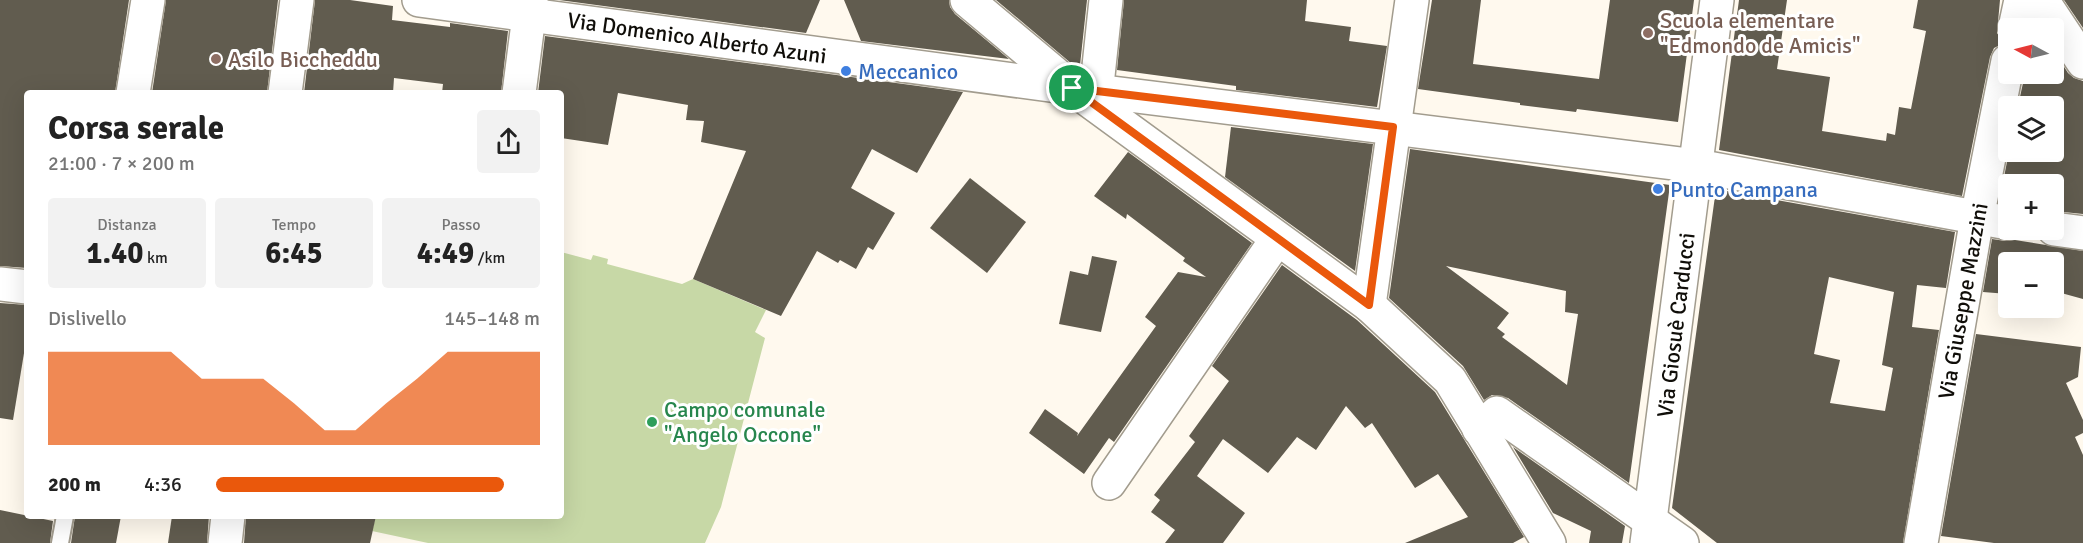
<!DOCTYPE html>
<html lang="it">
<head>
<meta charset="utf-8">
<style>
	body { margin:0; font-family:Signika,sans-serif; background:#f2f2f2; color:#222; height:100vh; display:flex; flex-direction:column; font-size:22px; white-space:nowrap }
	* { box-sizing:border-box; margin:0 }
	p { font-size:20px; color:#767676 }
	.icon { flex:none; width:33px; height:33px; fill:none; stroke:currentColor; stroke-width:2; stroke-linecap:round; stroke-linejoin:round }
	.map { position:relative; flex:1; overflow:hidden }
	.panel { position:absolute; left:24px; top:90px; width:540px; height:429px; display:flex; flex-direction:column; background:#fff; border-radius:6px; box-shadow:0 6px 24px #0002 }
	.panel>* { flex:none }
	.needle { width:39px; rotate:277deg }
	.buttons { position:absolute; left:1998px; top:18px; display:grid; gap:12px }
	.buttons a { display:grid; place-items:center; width:66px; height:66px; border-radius:6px; background:#fff; box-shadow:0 6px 24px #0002; font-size:30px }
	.pin { position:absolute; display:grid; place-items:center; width:51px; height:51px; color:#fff; margin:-26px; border:3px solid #fff; border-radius:50%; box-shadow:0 2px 6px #0007 }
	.round { display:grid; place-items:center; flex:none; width:63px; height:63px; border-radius:6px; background:#f2f2f2 }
	.overview { display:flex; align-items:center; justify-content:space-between; height:102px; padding:0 24px }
	h1 { font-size:33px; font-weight:700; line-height:45px }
	.stats { display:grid; grid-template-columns:repeat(3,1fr); gap:9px; height:102px; padding:6px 24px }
	.stats div { display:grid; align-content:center; border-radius:6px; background:#f2f2f2; text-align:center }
	.stats b { font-size:30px; font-weight:700 }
	.stats small { font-size:16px; font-weight:400 }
	.stats p { font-size:16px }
	.chart { height:168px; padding:12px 24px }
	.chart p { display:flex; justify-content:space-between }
	.chart svg { width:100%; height:108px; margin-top:6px; fill:#ea580c; opacity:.7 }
	ul { padding:0 24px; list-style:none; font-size:20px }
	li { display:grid; grid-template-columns:96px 72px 1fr; align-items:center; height:45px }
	li i { height:15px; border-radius:8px; background:#ea580c }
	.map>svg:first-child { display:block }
	.green { fill:#c7d8a6 }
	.building { fill:#615c4f; fill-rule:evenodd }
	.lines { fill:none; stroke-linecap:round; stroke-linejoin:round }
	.lane-casing { stroke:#a29c8e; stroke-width:20 }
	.street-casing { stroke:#a29c8e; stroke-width:36 }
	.lane { stroke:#fff; stroke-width:16 }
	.street { stroke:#fff; stroke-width:33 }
	.route-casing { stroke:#fff; stroke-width:12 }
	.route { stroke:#ea580c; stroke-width:8 }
	.education-dot { fill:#8d6e63; stroke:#fff; stroke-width:2 }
	.shop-dot { fill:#3f7fe0; stroke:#fff; stroke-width:2 }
	.leisure-dot { fill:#2e9e5b; stroke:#fff; stroke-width:2 }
	.labels { text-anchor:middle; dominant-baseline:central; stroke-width:6; stroke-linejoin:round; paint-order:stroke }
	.education-label { font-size:22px; fill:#785e54; stroke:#fff; text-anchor:start }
	.street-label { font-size:22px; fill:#100e09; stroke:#fff }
	.shop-label { font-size:22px; fill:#366cbe; stroke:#fff; text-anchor:start }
	.leisure-label { font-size:22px; fill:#27864d; stroke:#fff; text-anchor:start }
</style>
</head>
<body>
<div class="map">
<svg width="2083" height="543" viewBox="0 0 2083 543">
	<rect width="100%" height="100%" fill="#fff9ee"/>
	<!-- green -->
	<path class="green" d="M561,252L591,260L593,255L608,259L607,264L682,284L693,279L766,310L755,332L765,338L721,507L705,543H428L372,531L376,516H561Z"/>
	<!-- building -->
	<g class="building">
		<path d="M0,0H129L115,93H27V268L0,266Z"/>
		<path d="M166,0H278L267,93H152Z"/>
		<path d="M315,0H350L393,6L392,20L450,27V23L508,31L501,93H442L443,84L394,78L393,93H304Z"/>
		<path d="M559,0H820L806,33Z"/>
		<path d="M844,0H949L950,7L955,14L1009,59L861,41Z"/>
		<path d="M996,0H1087L1080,65L1072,64Z"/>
		<path d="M1124,0H1307L1305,21L1351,27L1349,41L1387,46L1377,107L1236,90V86L1117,70Z"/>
		<path d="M1432,0H1481L1473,64L1599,79L1610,0H1694L1678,122L1577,109L1576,112L1520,105V103L1418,89Z"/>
		<path d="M1739,0H1787L1777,69L1830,77L1822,131L1886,141L1887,133L1895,135L1899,107L1911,109L1926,31L1913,28L1918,0H2000L1997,33L2004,43L1994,48L1990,57L1962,196L1719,150Z"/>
		<path d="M2064,0H2083V28Z"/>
		<path d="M545,36L963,92L917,173L872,149L851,188L895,213L873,250L868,247L856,269L840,260L838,263L817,251L781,316L693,279L746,151L701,142L704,121L686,120L688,105L618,93L608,145L561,138V93H538Z"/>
		<path d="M2054,51L2068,73L2074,78L2083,81V214L2054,211V184H2008V204L1999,202L2009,152H2054V106H2018L2025,74H2054Z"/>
		<path d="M1231,127L1373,144L1355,271L1225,177Z"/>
		<path d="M1410,149L1670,185L1629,483L1508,398L1492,395L1484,400L1463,366L1389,298ZM1446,266L1566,291L1565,312L1578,314L1567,385L1502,337L1505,334L1497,328L1509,313Z"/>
		<path d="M1128,152L1252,243L1114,442L1109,438L1084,474L1029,433L1045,409L1078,433L1077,436L1156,326L1145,317L1178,272L1206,277L1183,261L1185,258L1127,214L1126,219L1094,196Z"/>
		<path d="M970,178L1026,222L987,273L930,228Z"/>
		<path d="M1716,189L1955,232L1946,288L1917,285L1912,327L1939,330L1903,543H1717L1672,508ZM1829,277L1894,292L1882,365L1893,368L1885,411L1830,403L1840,360L1814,354Z"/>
		<path d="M1992,239L2005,241L2015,240L2083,251V299L2054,291V262H2008V294L1983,292Z"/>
		<path d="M1092,256L1117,261L1101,332L1059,324L1070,271L1088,275Z"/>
		<path d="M1282,265L1357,320L1435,392L1524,537L1513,543H1405L1468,517L1438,474L1415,488L1372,423L1365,428L1346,406L1316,450L1297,437L1268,473L1223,439L1197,476L1245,513L1223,543H1165L1175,530L1151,512L1160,500L1154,495L1195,442L1189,436L1229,381L1212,366Z"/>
		<path d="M0,303L27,305V335L13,420L0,418Z"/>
		<path d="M1976,334L2081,347L2078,377L2066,383L2083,420V433L2075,437L2083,455V543H1994L1941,536Z"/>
		<path d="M1513,447L1625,526L1622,543H1589L1591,531L1553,513Z"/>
		<path d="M0,510L53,521L50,543H0Z"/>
		<path d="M75,516H121L116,543H71Z"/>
		<path d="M172,516H209L207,543H168Z"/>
		<path d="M246,516H376L370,543H244Z"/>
	</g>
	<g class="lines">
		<!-- lane casing -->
		<g class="lane-casing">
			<path id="lane" d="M60,543L65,516"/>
		</g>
		<!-- street casing -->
		<g class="street-casing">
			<g id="street">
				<path d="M419,0L1072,88L1697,166L2008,223"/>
				<path d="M967,0L1072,88L1369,305L1450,380L1549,543"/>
				<path d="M2042,0L2083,62"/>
				<path d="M2015,28L2021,0"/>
				<path d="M133,93L148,0"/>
				<path d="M285,93L297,0"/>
				<path d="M519,93L531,0"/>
				<path d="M1095,104L1106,0"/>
				<path d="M2054,229L2083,233"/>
				<path d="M0,284L27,287"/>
				<path d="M1369,305L1412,0"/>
				<path d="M1479,429L1497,413L1682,543"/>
				<path d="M1109,483L1277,239"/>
				<path d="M225,543L228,516"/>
				<path d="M1647,543L1717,0"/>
				<path d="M1921,543L1977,218L2008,61"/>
			</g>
		</g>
		<!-- lane -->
		<use href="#lane" class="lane"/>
		<!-- street -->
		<use href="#street" class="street"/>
	</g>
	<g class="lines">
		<!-- route casing -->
		<g class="route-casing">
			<path id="route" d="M1072,88L1393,127L1369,305Z"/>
		</g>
		<!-- route -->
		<use href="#route" class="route"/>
	</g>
	<!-- markers -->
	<g class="education-dot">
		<circle cx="1648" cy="33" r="6"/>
		<circle cx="216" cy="59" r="6"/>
	</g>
	<g class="shop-dot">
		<circle cx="846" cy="71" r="6"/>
		<circle cx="1658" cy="189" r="6"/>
	</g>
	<circle class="leisure-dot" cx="652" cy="422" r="6"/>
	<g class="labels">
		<!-- education labels -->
		<g class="education-label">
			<text x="1660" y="20">Scuola elementare<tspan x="1660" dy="25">"Edmondo de Amicis"</tspan></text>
			<text x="228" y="59">Asilo Biccheddu</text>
		</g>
		<!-- street labels -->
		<g class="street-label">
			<text transform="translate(697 38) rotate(8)">Via Domenico Alberto Azuni</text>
			<text transform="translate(1963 301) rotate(-80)">Via Giuseppe Mazzini</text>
			<text transform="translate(1676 325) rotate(-83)">Via Giosuè Carducci</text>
		</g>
		<!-- shop labels -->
		<g class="shop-label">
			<text x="858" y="71">Meccanico</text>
			<text x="1670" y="189">Punto Campana</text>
		</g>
		<!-- leisure labels -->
		<g class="leisure-label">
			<text x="664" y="409">Campo comunale<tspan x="664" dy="25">"Angelo Occone"</tspan></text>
		</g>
	</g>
</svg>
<div class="buttons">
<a><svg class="needle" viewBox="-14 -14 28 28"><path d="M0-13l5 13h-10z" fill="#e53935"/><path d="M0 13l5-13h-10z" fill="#767676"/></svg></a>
<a><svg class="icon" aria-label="layers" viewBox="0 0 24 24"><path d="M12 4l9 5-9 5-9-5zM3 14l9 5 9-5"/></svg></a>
<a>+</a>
<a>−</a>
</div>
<div class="pin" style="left:1072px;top:88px;background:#1e9e55"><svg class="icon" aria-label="arrive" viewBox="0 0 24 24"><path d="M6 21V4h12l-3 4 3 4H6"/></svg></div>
<section class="panel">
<div class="overview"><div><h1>Corsa serale</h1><p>21:00 · 7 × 200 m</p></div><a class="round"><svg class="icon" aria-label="share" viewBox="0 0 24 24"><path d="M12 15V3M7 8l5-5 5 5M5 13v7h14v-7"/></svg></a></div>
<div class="stats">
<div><p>Distanza</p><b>1.40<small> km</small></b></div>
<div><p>Tempo</p><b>6:45</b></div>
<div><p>Passo</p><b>4:49<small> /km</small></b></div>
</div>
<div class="chart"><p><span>Dislivello</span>145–148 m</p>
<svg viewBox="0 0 160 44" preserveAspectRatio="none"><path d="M0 44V6L10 6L20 6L30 6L40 6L50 17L60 17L70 17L80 27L90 38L100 38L110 27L120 17L130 6L140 6L150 6L160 6V44z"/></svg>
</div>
<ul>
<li><b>200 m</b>4:36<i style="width:89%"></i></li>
</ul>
</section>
</div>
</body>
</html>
